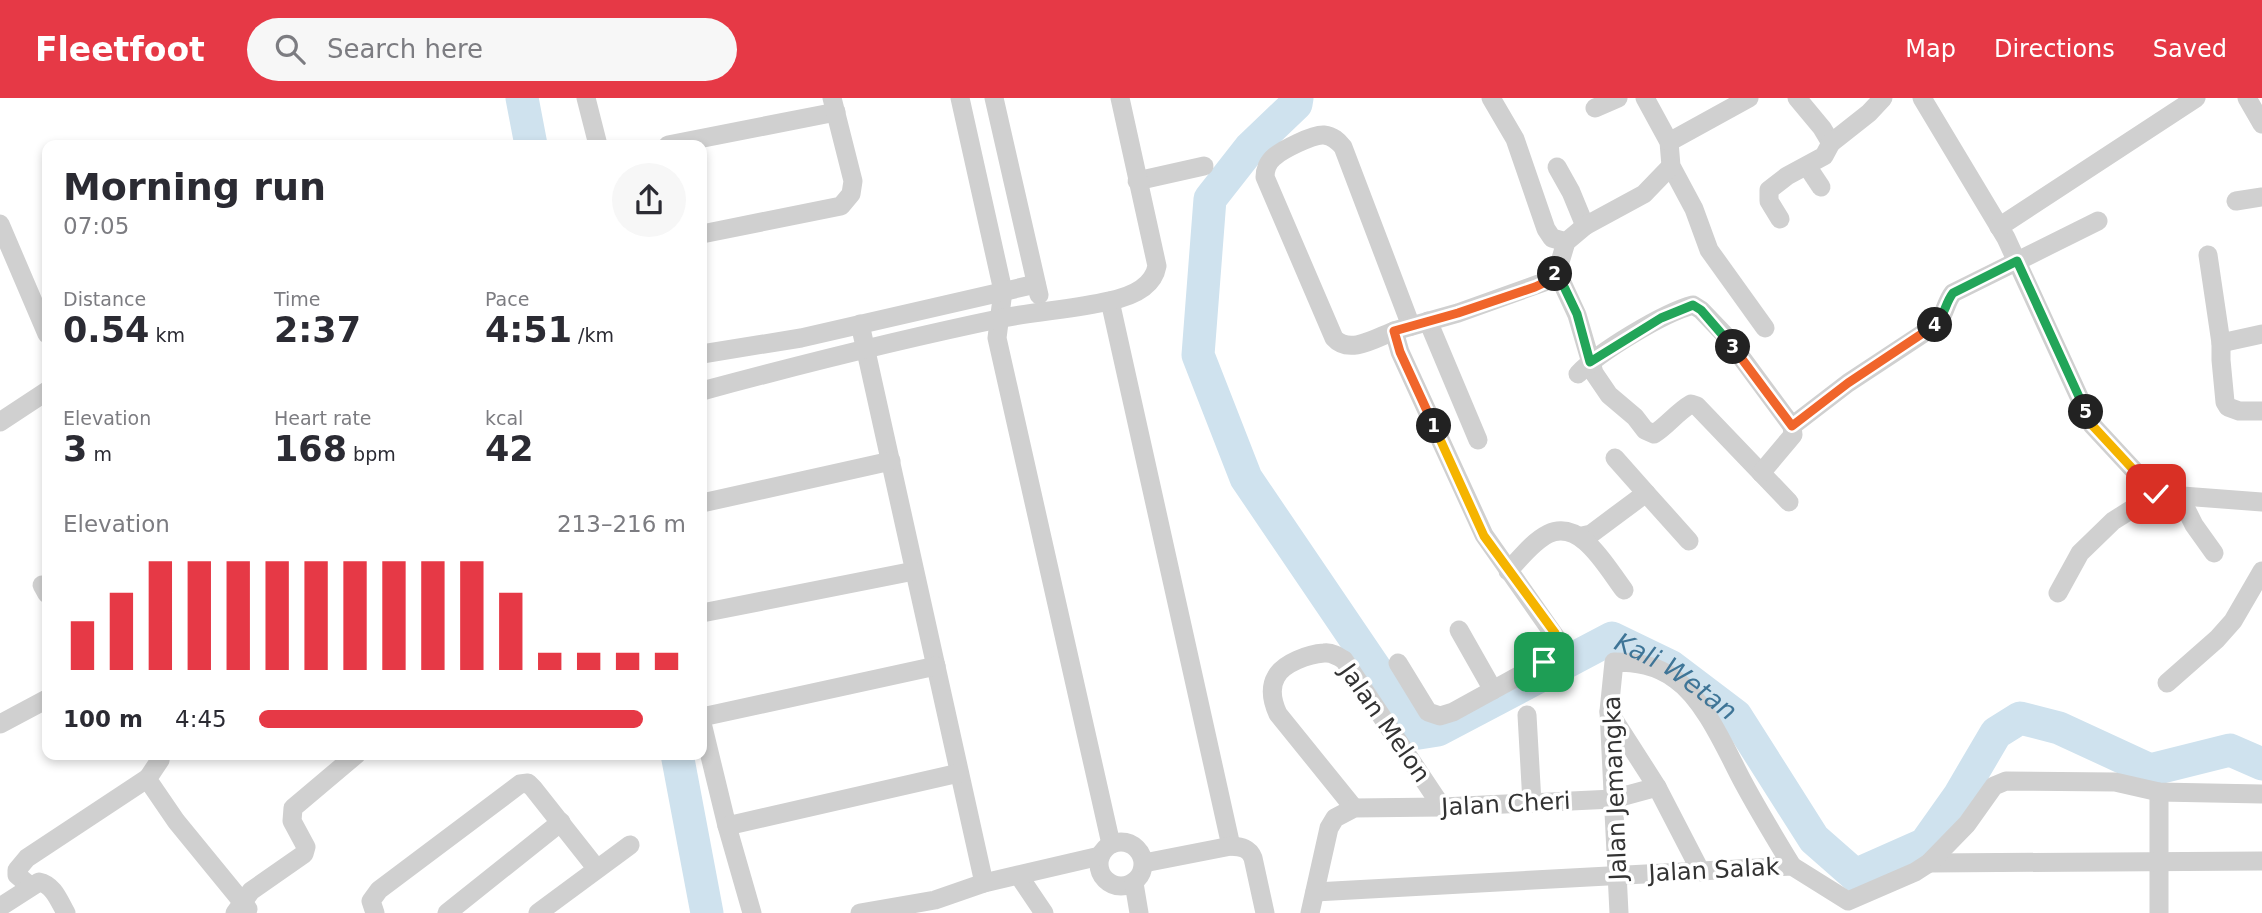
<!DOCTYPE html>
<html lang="en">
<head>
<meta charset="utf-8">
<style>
	body { margin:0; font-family:"DejaVu Sans",sans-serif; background:#f7f7f7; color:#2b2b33; height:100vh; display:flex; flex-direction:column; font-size:26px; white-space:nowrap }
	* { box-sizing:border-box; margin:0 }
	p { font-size:23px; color:#7c7c81 }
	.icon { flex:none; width:38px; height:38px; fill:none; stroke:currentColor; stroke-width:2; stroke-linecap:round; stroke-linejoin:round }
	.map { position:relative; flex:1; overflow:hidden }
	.side { position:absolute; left:42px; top:42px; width:665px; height:620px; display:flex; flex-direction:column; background:#fff; border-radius:14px; box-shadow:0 4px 10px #0003 }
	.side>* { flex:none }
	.pin { position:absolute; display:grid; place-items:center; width:60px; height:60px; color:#fff; margin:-30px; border-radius:14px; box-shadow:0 4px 10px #0006 }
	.km { position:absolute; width:35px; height:35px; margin:-18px; border-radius:50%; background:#222; color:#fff; font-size:19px; line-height:35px; text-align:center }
	.round { display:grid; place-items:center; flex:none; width:74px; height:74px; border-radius:37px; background:#f7f7f7 }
	.head { display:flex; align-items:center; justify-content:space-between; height:119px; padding:0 21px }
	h1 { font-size:38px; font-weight:700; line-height:52px }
	.metrics { display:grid; grid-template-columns:repeat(3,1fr); gap:10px; height:119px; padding:7px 21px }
	.metrics div { display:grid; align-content:center }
	.metrics b { font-size:35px; font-weight:700 }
	.metrics small { font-size:19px; font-weight:400 }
	.metrics p { font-size:19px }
	.chart { height:196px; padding:14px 21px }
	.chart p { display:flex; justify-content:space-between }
	.chart svg { width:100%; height:126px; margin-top:7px; stroke:#e63946; stroke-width:6 }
	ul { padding:0 21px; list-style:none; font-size:23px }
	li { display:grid; grid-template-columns:112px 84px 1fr; align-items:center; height:52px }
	li i { height:18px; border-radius:9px; background:#e63946 }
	header { display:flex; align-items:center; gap:42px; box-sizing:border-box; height:98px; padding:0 35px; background:#e63946; color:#fff }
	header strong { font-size:33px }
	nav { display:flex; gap:38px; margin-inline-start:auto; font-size:24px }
	.search { width:490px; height:63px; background:#f7f7f7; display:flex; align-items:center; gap:18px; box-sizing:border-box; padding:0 24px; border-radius:38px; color:#7c7c81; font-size:26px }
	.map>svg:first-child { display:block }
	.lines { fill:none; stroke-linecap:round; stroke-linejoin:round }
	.river { stroke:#cfe2ee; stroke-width:33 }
	.street { stroke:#d0d0d0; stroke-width:19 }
	.split-1-casing { stroke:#fff; stroke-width:14 }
	.split-2-casing { stroke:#fff; stroke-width:14 }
	.split-3-casing { stroke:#fff; stroke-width:14 }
	.split-4-casing { stroke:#fff; stroke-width:14 }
	.split-5-casing { stroke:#fff; stroke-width:14 }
	.split-6-casing { stroke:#fff; stroke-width:14 }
	.split-1 { stroke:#f5b400; stroke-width:9 }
	.split-2 { stroke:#f0652b; stroke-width:9 }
	.split-3 { stroke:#22a559; stroke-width:9 }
	.split-4 { stroke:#f0652b; stroke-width:9 }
	.split-5 { stroke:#22a559; stroke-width:9 }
	.split-6 { stroke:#f5b400; stroke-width:9 }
	.labels { text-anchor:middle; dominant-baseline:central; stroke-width:7; stroke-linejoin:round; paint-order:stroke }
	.street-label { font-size:24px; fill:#333; stroke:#fff }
	.water-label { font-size:26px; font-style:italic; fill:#3f7597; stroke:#fff }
</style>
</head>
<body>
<header>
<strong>Fleetfoot</strong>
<div class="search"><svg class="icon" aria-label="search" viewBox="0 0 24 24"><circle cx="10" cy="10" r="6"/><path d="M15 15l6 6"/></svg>Search here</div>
<nav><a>Map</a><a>Directions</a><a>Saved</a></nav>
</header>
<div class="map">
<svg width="2262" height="815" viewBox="0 0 2262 815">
	<rect width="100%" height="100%" fill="#fff"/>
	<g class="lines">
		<!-- river -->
		<g class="river">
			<path d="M522,0L531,47"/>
			<path id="s1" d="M1297,0L1296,6L1250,50L1210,101L1198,257L1246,380L1419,635L1438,632L1612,540L1670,568L1736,618L1814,741L1855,777L1925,746L1959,698L1996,635L2020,620L2059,630L2150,672L2230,652L2262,666"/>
			<path d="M677,656L707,815"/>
		</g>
		<!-- street -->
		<g class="street">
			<path d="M586,0L598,47"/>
			<path d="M960,0L1003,193L997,240L1111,746"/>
			<path d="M994,0L1039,197"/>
			<path d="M1491,0L1515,41L1546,131L1552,140L1566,144"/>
			<path d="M1645,0L1669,44L1671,68L1694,111L1709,152L1765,230"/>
			<path d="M1797,0L1822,30L1831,45"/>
			<path d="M1922,0L2006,140L2092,327L2156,396L2262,404"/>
			<path d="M2247,0L2262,26"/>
			<path d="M1595,10L1618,0"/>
			<path d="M1669,44L1749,0"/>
			<path d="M668,47L836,14"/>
			<path d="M1807,68L1821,89"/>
			<path d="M1557,69L1571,94L1585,128"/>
			<path d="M1137,83L1204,68"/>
			<path d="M2236,103L2262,99"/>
			<path d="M1780,121L1769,103V92L1787,78L1824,58L1831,45L1869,15L1883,0"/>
			<path d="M0,126L47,236"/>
			<path d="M1999,129L2196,0"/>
			<path d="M702,136L841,108L851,96L853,83L832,0"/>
			<path d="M2208,157L2221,245V262L2225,304L2228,309L2239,313H2262"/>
			<path d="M1557,174L1577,217L1594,275L1609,297L1635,319L1645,332L1654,336C1668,327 1677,314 1691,306L1697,308L1789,404"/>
			<path d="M1110,203L1231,748"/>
			<path d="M1428,223L1478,342"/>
			<path d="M860,226L984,785"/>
			<path d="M1394,233C1376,240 1349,257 1334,240L1265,79C1265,72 1268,64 1274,59C1282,52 1313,36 1324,37C1333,38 1338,43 1343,49L1411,228"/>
			<path d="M2221,245L2262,236"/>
			<path d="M702,256L801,240L1036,186"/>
			<path d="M1578,276C1599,254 1663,215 1693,207L1701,212L1724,236L1792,328L1793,337L1761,375"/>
			<path d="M702,293C802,266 902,241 1003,220C1038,213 1075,211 1109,203C1129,199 1153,190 1157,168L1120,0"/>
			<path d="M0,324L47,293"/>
			<path d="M1792,328L1848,285L1936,227C1945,218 1945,205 1953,195L2098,123"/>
			<path d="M1646,395L1689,443"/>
			<path d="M2179,397L2194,427L2214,455"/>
			<path d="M702,405L891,363"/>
			<path d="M1582,438L1591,436L1646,395L1615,360"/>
			<path d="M1508,473C1520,461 1532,444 1548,436C1581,420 1607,470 1624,492"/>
			<path d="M42,487L47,496"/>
			<path d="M2058,495L2080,455L2113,423L2156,396"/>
			<path d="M702,515L914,473"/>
			<path d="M1459,532L1493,592"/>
			<path d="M1398,565L1428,614L1440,618L1453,614L1544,564L1554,553L1557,541L1484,437L1400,254L1394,233L1458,215L1547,183L1557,174L1566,144L1585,128L1644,96L1671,68"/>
			<path d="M2167,585L2217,541L2233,523L2262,473"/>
			<path d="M1609,614L1657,689L1701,774"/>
			<path d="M1527,617L1532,705"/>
			<path d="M702,619L936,568"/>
			<path d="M702,625L727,728L752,815"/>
			<path d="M0,626L47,601"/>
			<path d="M156,656L160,662L148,680L150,685L176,723L248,811"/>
			<path d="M2159,694V815"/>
			<path d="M1354,710L1278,616C1273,605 1269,591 1276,579C1283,565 1309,556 1324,555C1332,554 1338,558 1344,562L1442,709"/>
			<path d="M727,728L959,675"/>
			<circle cx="1121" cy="766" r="22"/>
			<path d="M1144,765L1231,748C1242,749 1249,750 1253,760L1265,815"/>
			<path d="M1929,765L2262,763"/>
			<path d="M1019,778L1044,815"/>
			<path d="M1134,785L1139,815"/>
			<path d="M30,788L17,777V772L27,760L148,680"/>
			<path d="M1315,794L1792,768L1848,803L1915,774L1929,765L1967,726L1994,688L2006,683L2115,684L2159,694L2262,696"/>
			<path d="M0,809L39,784C54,787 59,803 66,815"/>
			<path d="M235,815L251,793L304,756L306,749L292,723L293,710L357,656"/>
			<path d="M375,815L371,803L379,792L520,686L528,685L533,690L597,771"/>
			<path d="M447,815L561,724"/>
			<path d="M538,815L630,747"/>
			<path d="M860,815L935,802L984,785L1100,758"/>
			<path d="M1310,815L1329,730L1335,720L1354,710L1442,709L1613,701L1657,689"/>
			<path d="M1619,815L1609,613L1614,564C1636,564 1656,567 1675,581C1705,602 1726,652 1743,684C1758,712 1775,740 1792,768"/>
		</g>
	</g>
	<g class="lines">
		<!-- split-1 casing -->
		<g class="split-1-casing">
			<path id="split-1" d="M1434,328L1484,438L1555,535C1559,547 1553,556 1544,564"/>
		</g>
		<!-- split-2 casing -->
		<g class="split-2-casing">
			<path id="split-2" d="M1434,328L1400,254L1394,233L1458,215L1535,189L1548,183L1555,176"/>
		</g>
		<!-- split-3 casing -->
		<g class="split-3-casing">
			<path id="split-3" d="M1555,176L1557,174L1577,216L1590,264L1661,220L1693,207L1701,212L1733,249"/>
		</g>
		<!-- split-4 casing -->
		<g class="split-4-casing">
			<path id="split-4" d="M1733,249L1792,328L1848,285L1935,227"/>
		</g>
		<!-- split-5 casing -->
		<g class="split-5-casing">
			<path id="split-5" d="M1935,227C1945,218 1945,205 1953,195L2017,163L2086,314"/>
		</g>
		<!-- split-6 casing -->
		<g class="split-6-casing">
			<path id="split-6" d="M2086,314L2092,327L2156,396"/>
		</g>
		<!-- split-1 -->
		<use href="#split-1" class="split-1"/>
		<!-- split-2 -->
		<use href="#split-2" class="split-2"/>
		<!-- split-3 -->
		<use href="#split-3" class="split-3"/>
		<!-- split-4 -->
		<use href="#split-4" class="split-4"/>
		<!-- split-5 -->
		<use href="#split-5" class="split-5"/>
		<!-- split-6 -->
		<use href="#split-6" class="split-6"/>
	</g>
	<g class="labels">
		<!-- street labels -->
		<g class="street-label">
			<text transform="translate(1385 625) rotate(55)">Jalan Melon</text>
			<text transform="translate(1615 690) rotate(-92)">Jalan Jemangka</text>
			<text transform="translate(1506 706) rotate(-3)">Jalan Cheri</text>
			<text transform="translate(1714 772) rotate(-3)">Jalan Salak</text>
		</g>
		<!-- water labels -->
		<g class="water-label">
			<text stroke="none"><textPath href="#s1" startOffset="1022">Kali Wetan</textPath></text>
		</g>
	</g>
</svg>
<div class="pin" style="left:1544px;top:564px;background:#1e9e55"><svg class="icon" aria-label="arrive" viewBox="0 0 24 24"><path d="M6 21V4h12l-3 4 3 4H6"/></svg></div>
<div class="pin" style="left:2156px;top:396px;background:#d93025"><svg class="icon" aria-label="check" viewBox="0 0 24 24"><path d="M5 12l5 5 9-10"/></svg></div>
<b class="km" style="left:1434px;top:328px">1</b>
<b class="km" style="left:1555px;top:176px">2</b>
<b class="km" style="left:1733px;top:249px">3</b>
<b class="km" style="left:1935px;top:227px">4</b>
<b class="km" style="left:2086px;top:314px">5</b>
<section class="side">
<div class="head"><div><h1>Morning run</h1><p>07:05</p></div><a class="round"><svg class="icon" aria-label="share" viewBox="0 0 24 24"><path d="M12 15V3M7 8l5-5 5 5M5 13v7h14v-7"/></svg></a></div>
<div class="metrics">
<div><p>Distance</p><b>0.54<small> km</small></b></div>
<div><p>Time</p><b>2:37</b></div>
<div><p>Pace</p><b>4:51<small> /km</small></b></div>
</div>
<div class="metrics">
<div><p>Elevation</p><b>3<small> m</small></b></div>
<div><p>Heart rate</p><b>168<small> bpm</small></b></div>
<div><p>kcal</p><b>42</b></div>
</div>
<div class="chart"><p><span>Elevation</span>213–216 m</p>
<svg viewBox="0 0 160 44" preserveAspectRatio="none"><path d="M5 44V27M15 44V17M25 44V6M35 44V6M45 44V6M55 44V6M65 44V6M75 44V6M85 44V6M95 44V6M105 44V6M115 44V17M125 44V38M135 44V38M145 44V38M155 44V38"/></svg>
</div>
<ul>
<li><b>100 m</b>4:45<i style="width:90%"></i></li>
</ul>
</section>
</div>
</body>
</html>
